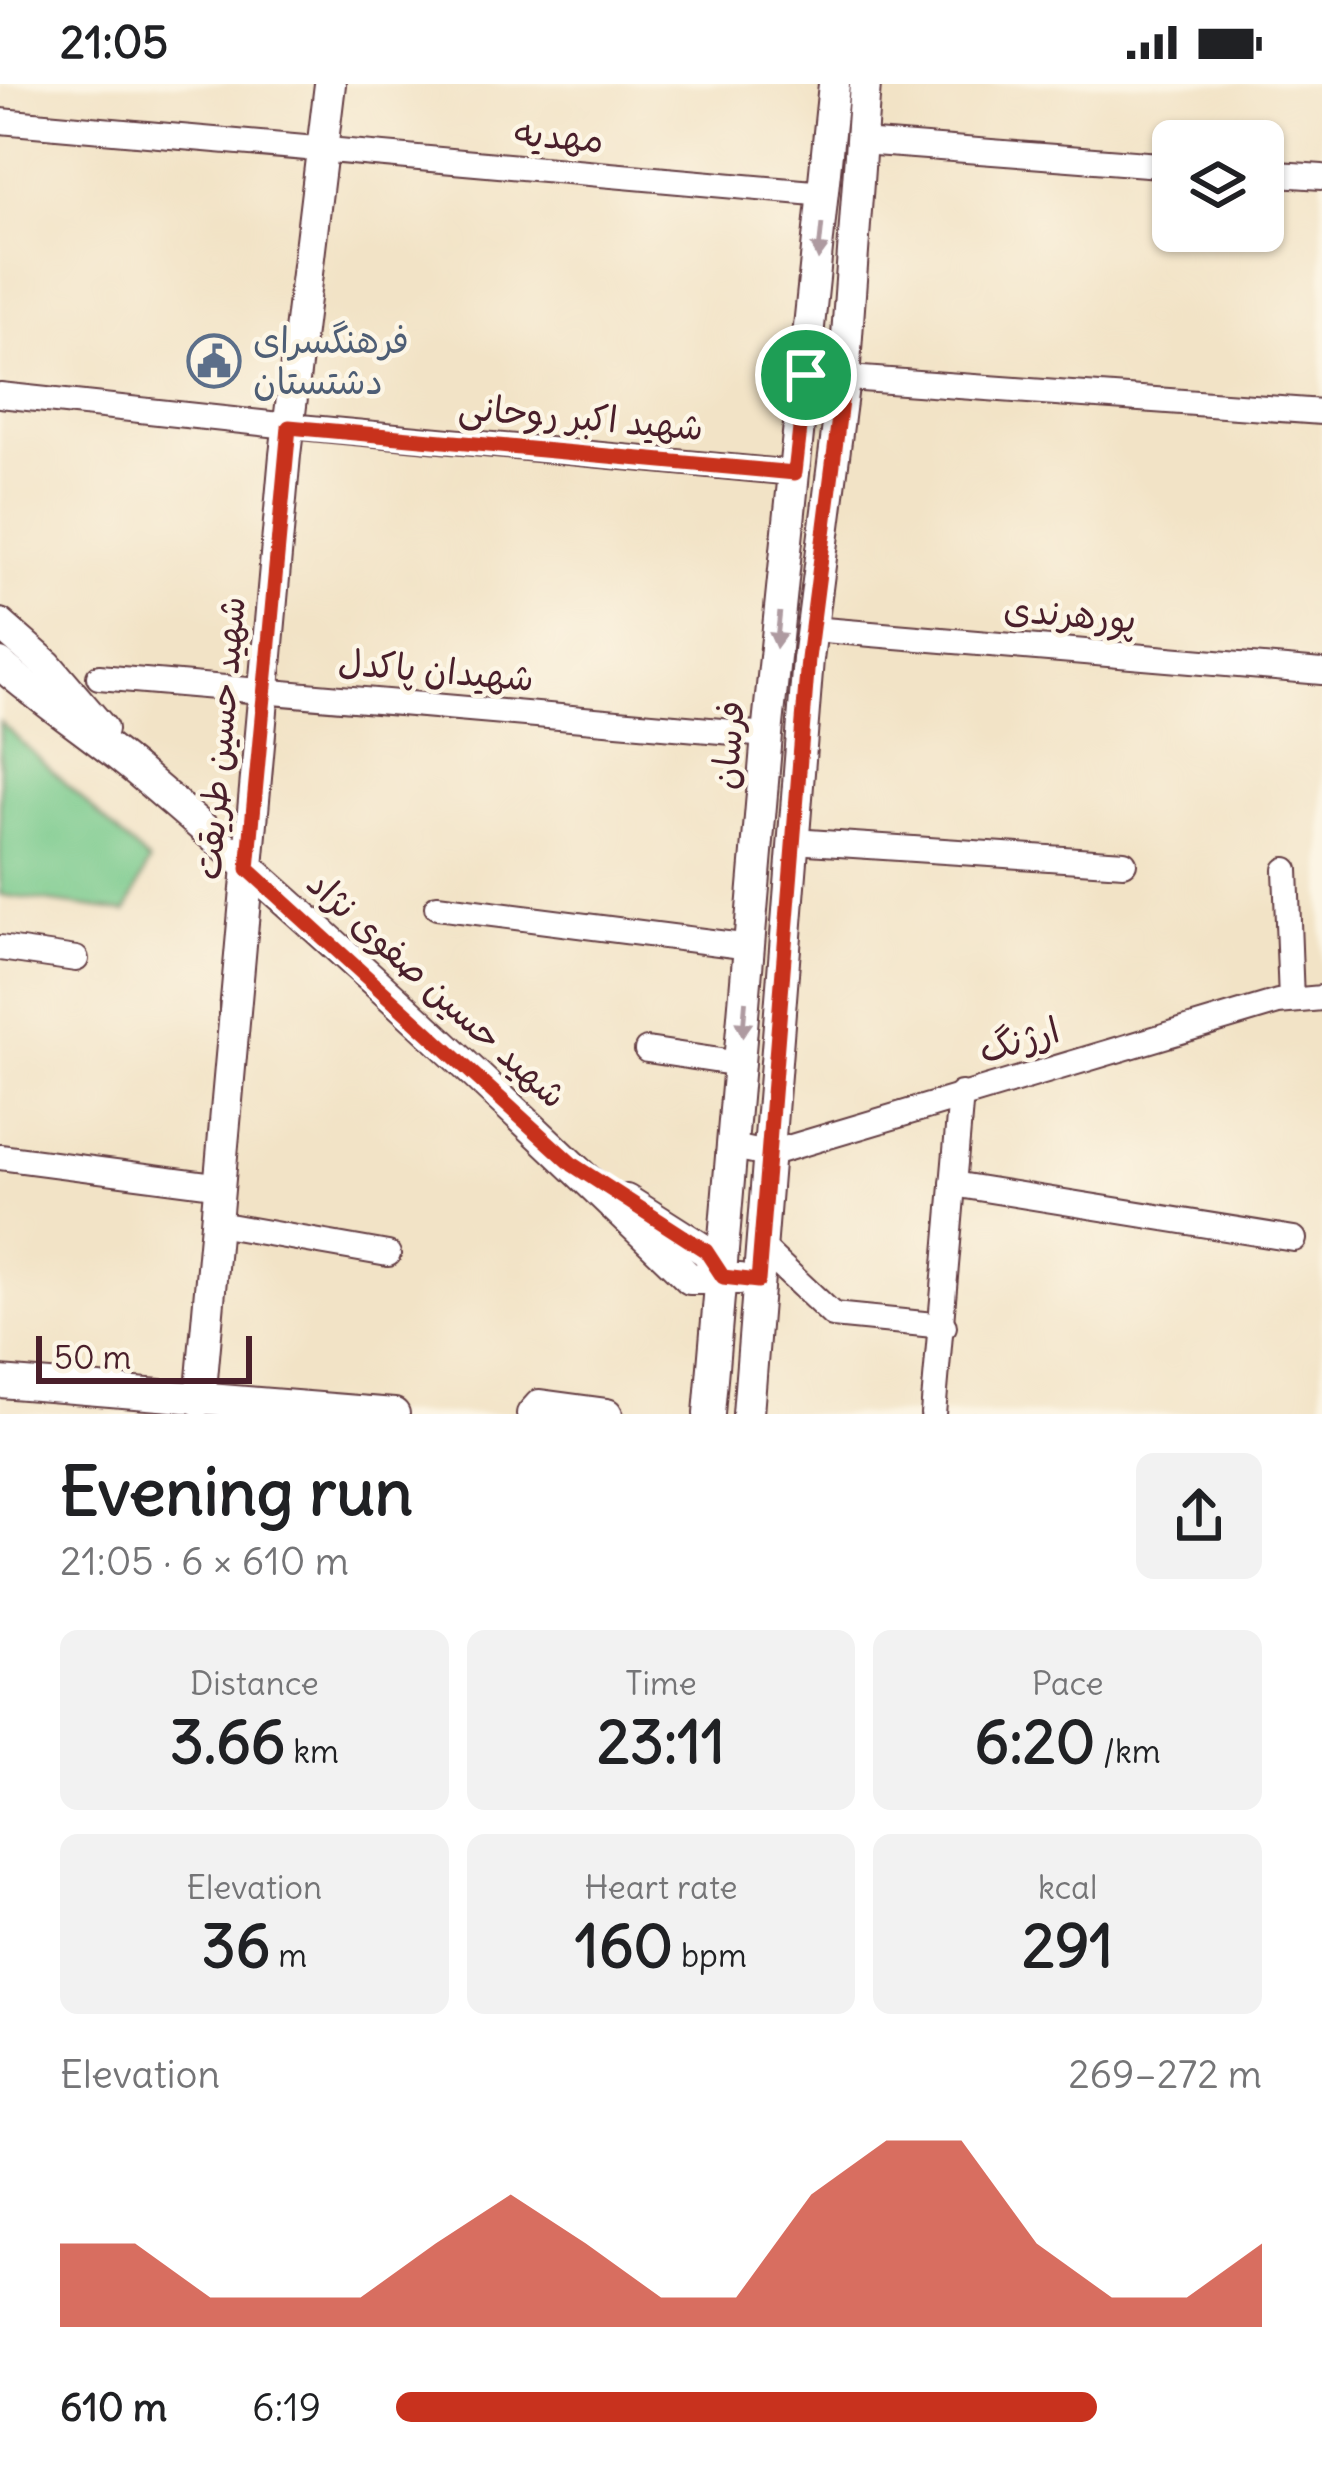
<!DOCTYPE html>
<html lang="en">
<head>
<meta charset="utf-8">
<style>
	body { margin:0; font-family:Delius,"Playpen Sans Arabic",sans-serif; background:#f2f2f2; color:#202124; height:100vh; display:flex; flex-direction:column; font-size:45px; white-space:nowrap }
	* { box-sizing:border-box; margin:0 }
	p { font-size:39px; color:#757577 }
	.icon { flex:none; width:66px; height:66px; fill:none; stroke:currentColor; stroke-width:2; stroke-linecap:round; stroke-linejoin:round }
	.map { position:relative; height:1330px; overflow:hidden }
	.details { display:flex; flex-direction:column; background:#fff; flex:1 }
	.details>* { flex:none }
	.buttons { position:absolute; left:1152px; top:36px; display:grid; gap:24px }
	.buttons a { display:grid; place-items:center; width:132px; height:132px; border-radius:18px; background:#fff; box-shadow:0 3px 9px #0004; font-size:60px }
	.scale { position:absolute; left:36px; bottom:30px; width:216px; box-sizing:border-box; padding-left:12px; border:6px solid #4a1f2b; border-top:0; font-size:33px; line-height:42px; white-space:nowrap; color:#4a1f2b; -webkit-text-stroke:9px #fcf5e5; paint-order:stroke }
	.pin { position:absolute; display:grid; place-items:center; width:102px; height:102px; color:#fff; margin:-51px; border:6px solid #fff; border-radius:50%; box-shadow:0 3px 12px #0007 }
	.round { display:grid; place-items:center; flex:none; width:126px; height:126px; border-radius:18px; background:#f2f2f2 }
	.headline { display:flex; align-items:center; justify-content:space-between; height:204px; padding:0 60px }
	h1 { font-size:66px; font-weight:800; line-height:90px }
	.metrics { display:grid; grid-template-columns:repeat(3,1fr); gap:18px; height:204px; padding:12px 60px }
	.metrics div { display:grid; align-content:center; border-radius:18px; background:#f2f2f2; text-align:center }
	.metrics b { font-size:60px; font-weight:800 }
	.metrics small { font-size:33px; font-weight:400 }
	.metrics p { font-size:33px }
	.chart { height:336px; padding:24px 60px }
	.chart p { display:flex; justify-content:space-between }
	.chart svg { width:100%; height:216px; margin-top:12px; fill:#c8321e; opacity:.7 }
	ul { padding:0 60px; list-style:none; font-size:39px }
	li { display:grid; grid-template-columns:192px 144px 1fr; align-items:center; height:90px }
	li i { height:30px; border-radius:15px; background:#c8321e }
	.status { display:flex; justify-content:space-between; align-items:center; height:84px; padding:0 60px; background:#fff; direction:ltr }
	.status svg { height:33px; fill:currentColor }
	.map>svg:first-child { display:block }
	.green { fill:#77c98b; stroke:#60745b; stroke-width:3 }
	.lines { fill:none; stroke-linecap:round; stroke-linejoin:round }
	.minor-casing { stroke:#633c42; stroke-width:28 }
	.tertiary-casing { stroke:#633c42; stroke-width:34 }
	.minor { stroke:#fff; stroke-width:24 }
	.tertiary { stroke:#fff; stroke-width:30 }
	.oneway { fill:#ae9aa0 }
	.route-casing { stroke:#fff; stroke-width:24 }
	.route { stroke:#c8321e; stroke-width:15 }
	.labels { text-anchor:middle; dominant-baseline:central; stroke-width:9; stroke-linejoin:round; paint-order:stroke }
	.street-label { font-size:36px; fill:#4a1f2b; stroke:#fcf5e5 }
	.service-label { font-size:36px; fill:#4e5e75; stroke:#fcf5e5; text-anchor:start }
</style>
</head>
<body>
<div class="status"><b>21:05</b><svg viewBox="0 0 49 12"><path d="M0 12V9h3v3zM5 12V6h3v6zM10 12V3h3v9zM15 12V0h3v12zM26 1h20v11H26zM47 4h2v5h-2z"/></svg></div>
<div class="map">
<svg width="1322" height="1330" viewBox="0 0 1322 1330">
	<rect width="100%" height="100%" fill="#fcf5e5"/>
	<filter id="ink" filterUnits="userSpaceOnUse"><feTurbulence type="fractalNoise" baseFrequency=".00833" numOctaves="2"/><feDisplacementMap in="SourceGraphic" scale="24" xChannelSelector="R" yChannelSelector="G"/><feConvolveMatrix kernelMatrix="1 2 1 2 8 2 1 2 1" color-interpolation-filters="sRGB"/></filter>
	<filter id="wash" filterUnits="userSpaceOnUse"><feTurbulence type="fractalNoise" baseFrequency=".004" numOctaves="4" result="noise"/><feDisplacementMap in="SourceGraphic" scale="48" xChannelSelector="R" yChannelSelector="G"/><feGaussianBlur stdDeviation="2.7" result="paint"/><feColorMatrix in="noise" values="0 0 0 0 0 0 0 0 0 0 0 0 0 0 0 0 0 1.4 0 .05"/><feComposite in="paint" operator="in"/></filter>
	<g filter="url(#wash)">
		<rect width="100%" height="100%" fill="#f2e3c6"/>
		<!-- green -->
		<path class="green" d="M0,638L149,778L126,828L0,811Z"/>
	</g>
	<g filter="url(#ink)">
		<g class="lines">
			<!-- minor casing -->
			<g class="minor-casing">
				<g id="minor">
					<path d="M0,37L825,110"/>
					<path d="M861,58L1173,82"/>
					<path d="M1263,89L1322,93"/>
					<path d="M806,291L1322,328"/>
					<path d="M0,311L289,342L795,389"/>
					<path d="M812,545L1322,588"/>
					<path d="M99,593L767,651"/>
					<path d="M793,757L1124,779"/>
					<path d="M1286,786L1291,916"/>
					<path d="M437,823L750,863"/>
					<path d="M0,864L76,875"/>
					<path d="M647,966L740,980"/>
					<path d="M733,1063L768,1070L1278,918L1322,914"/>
					<path d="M0,1073L222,1102"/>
					<path d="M953,1100L1294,1155"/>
					<path d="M217,1140L388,1170"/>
					<path d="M761,1163L833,1231L944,1242"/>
					<path d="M933,1330L961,1010"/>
				</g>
			</g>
			<!-- tertiary casing -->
			<g class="tertiary-casing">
				<g id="tertiary">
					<path d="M0,540L47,581L102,645"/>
					<path d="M0,580C46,621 98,653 144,693C332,853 513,1024 690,1195H740"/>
					<path d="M626,1116L706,1167L723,1193"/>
					<path d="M0,1298L394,1330"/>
					<path d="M200,1317L285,371L330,0"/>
					<path d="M532,1330L540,1321L607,1330"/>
					<path d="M709,1330L767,651L834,0"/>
					<path d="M748,1330L808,575L844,294L865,0"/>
				</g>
			</g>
			<!-- minor -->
			<use href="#minor" class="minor"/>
			<!-- tertiary -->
			<use href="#tertiary" class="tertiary"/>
		</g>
		<!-- one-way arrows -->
		<defs><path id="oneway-solid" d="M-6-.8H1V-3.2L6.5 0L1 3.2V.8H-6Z" transform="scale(3)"/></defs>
		<g class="oneway">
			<use href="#oneway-solid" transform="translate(820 158) rotate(96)"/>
			<use href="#oneway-solid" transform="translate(778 546) rotate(96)"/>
			<use href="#oneway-solid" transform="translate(744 935) rotate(95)"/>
		</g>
	</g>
	<g class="lines" filter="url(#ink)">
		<!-- route casing -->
		<g class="route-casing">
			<path id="route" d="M806,291L844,294L808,575L758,1197L723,1193L706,1167L573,1081L248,785L289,343L795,389Z"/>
		</g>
		<!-- route -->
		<use href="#route" class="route"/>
	</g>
	<!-- icons -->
	<defs>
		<g id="civic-ring" transform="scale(2.7)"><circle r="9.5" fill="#fcf5e5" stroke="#5c6f8a" stroke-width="1.5"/><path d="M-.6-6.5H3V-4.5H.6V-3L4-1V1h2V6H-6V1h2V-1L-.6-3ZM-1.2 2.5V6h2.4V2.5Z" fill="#5c6f8a"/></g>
	</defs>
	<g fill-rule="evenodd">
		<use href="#civic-ring" x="214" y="277"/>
	</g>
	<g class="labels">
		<!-- street labels -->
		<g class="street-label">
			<text transform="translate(559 52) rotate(5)">مهدیه</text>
			<text transform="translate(581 333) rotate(5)">شهید اکبر روحانی</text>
			<text transform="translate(1070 530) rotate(5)">پورهرندی</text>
			<text transform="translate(436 586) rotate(5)">شهیدان پاکدل</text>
			<text transform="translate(220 654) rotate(-85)">شهید حسین طریقت</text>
			<text transform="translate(728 661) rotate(-85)">فرسان</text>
			<text transform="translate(437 905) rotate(42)">شهید حسین صفوی نژاد</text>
			<text transform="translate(1019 956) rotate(-16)">ارژنگ</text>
		</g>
		<!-- service labels -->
		<g class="service-label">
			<text x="253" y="256">فرهنگسرای<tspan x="253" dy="41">دشتستان</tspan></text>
		</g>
	</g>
</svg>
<div class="buttons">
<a><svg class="icon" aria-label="layers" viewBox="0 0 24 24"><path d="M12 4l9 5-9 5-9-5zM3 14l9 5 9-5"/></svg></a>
</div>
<div class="scale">50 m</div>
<div class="pin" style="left:806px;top:291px;background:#1e9e55"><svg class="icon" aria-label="arrive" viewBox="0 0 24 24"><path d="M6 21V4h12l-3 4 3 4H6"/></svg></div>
</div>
<section class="details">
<div class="headline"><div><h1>Evening run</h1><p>21:05 · 6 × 610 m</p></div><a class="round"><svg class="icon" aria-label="share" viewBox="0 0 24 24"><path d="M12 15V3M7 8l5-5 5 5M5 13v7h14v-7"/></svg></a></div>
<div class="metrics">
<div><p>Distance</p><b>3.66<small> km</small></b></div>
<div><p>Time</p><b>23:11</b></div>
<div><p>Pace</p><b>6:20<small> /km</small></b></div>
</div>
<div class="metrics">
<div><p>Elevation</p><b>36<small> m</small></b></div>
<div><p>Heart rate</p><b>160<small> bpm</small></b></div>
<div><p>kcal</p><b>291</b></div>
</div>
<div class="chart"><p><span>Elevation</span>269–272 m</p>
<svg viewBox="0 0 160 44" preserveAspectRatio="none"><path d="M0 44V27L10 27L20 38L30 38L40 38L50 27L60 17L70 27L80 38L90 38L100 17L110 6L120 6L130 27L140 38L150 38L160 27V44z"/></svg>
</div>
<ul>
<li><b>610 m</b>6:19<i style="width:81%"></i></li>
</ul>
</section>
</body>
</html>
